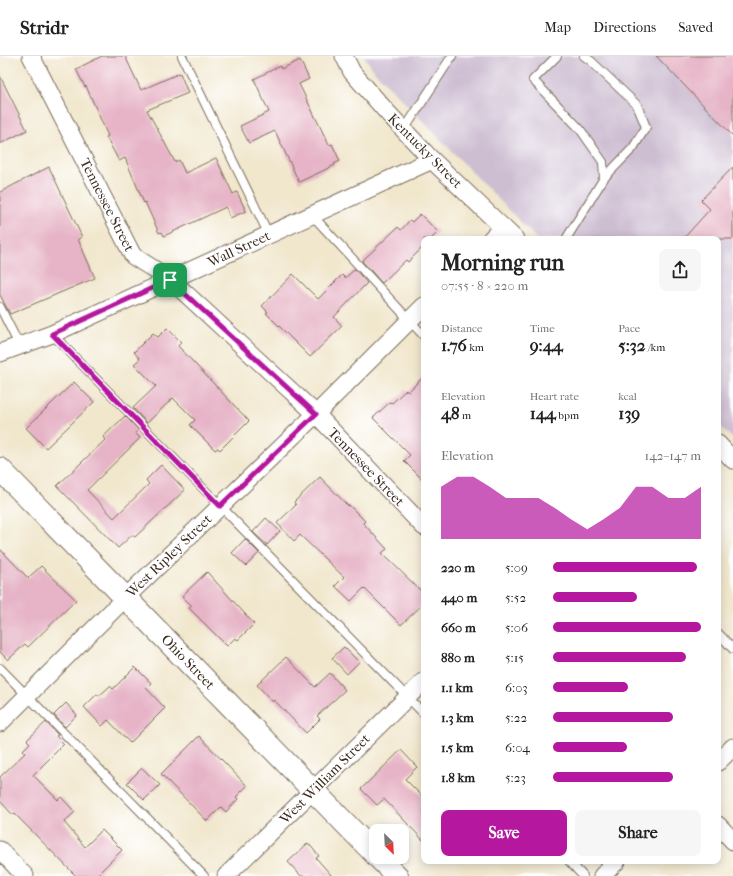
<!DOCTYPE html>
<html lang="en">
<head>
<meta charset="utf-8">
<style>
	body { margin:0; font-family:"IM FELL French Canon",serif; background:#f6f6f6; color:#222; height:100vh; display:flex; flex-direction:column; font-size:15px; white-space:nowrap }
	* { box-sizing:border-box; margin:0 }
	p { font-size:13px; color:#767676 }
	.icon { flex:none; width:22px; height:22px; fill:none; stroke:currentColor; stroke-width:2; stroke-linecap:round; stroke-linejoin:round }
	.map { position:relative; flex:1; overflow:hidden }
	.details { position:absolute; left:421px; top:180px; width:300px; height:628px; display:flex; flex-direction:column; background:#fff; border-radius:8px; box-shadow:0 2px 10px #0003 }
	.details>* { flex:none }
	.needle { width:26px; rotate:156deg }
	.controls { position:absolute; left:369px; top:768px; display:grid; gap:8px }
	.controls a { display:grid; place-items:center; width:40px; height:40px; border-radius:8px; background:#fff; box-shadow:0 2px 10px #0003; font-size:20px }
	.pin { position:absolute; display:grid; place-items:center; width:34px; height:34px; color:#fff; margin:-17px; border-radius:8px; box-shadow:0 2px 6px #0006 }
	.round { display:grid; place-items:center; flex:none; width:42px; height:42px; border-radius:8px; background:#f6f6f6 }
	.head { display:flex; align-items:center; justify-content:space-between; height:68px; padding:0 20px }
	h1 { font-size:22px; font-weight:700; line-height:30px }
	.stats { display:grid; grid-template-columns:repeat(3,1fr); gap:6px; height:68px; padding:4px 20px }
	.stats div { display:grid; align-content:center }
	.stats b { font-size:17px; font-weight:700 }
	.stats small { font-size:11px; font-weight:400 }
	.stats p { font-size:11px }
	.chart { height:112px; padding:8px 20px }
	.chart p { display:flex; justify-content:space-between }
	.chart svg { width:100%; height:72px; margin-top:4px; fill:#b5179e; opacity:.7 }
	.primary-button { display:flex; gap:8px; margin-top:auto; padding:8px 20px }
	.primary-button a { flex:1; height:46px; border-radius:8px; background:#b5179e; color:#fff; font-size:16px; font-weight:700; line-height:46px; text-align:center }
	.primary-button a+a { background:#f6f6f6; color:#222 }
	ul { padding:0 20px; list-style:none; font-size:13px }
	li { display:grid; grid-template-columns:64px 48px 1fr; align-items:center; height:30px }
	li i { height:10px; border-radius:5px; background:#b5179e }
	header { display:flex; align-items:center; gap:24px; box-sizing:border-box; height:56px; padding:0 20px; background:#fff; border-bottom:1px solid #e0e0e0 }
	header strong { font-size:19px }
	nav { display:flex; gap:22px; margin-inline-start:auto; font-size:14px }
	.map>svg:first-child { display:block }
	.industrial { fill:#cdbed2 }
	.building { fill:#e6b4c6 }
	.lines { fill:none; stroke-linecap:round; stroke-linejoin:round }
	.lane-casing { stroke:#7b6c5b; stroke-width:10 }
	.street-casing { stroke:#7b6c5b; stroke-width:19 }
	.secondary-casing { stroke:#7b6c5b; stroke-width:24 }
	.lane { stroke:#fff; stroke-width:8 }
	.street { stroke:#fff; stroke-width:17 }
	.secondary { stroke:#fff; stroke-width:22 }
	.route-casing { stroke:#fff; stroke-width:8 }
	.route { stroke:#b5179e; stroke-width:5 }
	.labels { text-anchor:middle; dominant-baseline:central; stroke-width:3; stroke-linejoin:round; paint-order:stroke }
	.street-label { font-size:14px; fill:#3b2a1e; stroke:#fff }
</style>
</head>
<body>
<header>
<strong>Stridr</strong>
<nav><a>Map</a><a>Directions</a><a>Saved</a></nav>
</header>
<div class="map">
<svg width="733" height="820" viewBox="0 0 733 820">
	<rect width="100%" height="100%" fill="#fff"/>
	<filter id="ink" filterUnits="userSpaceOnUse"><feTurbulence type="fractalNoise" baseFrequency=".025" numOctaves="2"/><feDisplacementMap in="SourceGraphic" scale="8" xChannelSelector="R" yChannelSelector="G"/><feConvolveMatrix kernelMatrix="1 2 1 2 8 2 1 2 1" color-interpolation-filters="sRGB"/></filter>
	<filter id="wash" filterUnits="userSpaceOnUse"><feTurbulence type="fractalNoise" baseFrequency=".012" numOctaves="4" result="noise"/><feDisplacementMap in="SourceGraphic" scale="16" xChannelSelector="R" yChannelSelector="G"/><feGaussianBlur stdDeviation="0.9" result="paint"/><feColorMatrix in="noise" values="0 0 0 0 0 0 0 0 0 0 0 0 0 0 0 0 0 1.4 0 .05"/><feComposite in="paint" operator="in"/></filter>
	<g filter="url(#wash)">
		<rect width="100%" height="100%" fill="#f1e7cd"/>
		<!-- industrial -->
		<path class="industrial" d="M364,0H733V383L718,368V183H537L375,16Z"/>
		<g id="blocks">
			<!-- building -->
			<g class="building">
				<path d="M102,0H125L141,34L180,17L188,37L147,54L175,106L179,104L185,117L216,102L233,138L237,136L246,155L230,162L226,151L164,180L162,176L159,177L145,146L144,147L125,102L119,105L106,81L108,80L86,30L85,31L76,13Z"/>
				<path d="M656,0H733V80Z"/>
				<path d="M300,4L309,23L299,28L329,89L332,88L340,105L334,108L335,109L299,126L275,75L249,87L240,70L269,56L254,23L280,10L281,13Z"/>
				<path d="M0,20L27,74L0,88Z"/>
				<path d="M49,111L82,181L78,183L95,222L10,258L0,239V136Z"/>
				<path d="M733,111V183H683L710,153L701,144Z"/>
				<path d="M420,158L438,176L431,183H424V190L408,206L406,204L382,227L362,205L398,171L401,174L410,164L412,166Z"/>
				<path d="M355,213L367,227L334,261L342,270L310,301L266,257L268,256L262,250L293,218L318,243L342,219L345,222Z"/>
				<path d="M167,272L181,286L178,290L249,365L220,394L218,392L215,394L190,369L195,364L173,342L147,367L133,352L156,330L134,308L140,303L134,296L153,277L158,281Z"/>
				<path d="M424,320V425L404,405L410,399L373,362L390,346L392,347L406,334L408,336Z"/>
				<path d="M74,326L94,346L46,392L26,372Z"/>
				<path d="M125,360L139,374L135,377L140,382L87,434L114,462L149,428L146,424L161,409L185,434L135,481L132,479L118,492L57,430L105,384L103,381Z"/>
				<path d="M320,421L348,450L349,449L365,465L363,467L387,493L382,497L424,538V547L401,569L364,532L351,545L335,530L344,521L300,479L294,485L277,467L296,449L294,446Z"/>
				<path d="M266,462L280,475L267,489L253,476Z"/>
				<path d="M245,483L259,497L246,510L232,497Z"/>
				<path d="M0,493L28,522L41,510L76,544L28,591L25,588L8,604L0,596Z"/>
				<path d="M207,516L254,568L238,584L235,582L227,590L189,552L192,550L182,540Z"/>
				<path d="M344,591L359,606L347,618L332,602Z"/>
				<path d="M286,601L315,631L330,617L345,634L317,660L320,663L306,677L274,644L273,646L257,629Z"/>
				<path d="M135,611L151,627L146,632L165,652L130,687L108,664L102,670L84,651L97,638L99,640L110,630L113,633Z"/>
				<path d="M66,647L77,659L65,671L54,659Z"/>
				<path d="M46,666L58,679L56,680L64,688L33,719L58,744L61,741L75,756L64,766L85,791L102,774L122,794L96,820H76L14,757L13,759L0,745V721L25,697L22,695L30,687L27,684Z"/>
				<path d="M199,680L247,730L236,741L238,743L226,756L221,751L207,765L161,718Z"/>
				<path d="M401,694L417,711L405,723L424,742V785L384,743L377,749L361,733Z"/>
				<path d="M142,712L160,729L144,744L127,727Z"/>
				<path d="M308,787L319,800L316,802L332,820H301L288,806Z"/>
			</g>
		</g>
	</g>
	<g filter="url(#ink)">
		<use href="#blocks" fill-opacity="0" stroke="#7b6c5b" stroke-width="1"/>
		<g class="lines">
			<!-- lane casing -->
			<g class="lane-casing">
				<g id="lane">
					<path d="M182,0L269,179"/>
					<path d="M557,0L533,24L580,73L603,106L604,122"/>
					<path d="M404,74L452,0"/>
					<path d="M312,159L424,280"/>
					<path d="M566,183L604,122L633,92L646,71L637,49L591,5L584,0"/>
					<path d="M0,251L19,289"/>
					<path d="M52,278L424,658"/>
					<path d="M718,577L733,593"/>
					<path d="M0,612L204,820"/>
					<path d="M569,805L583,820"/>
				</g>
			</g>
			<!-- street casing -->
			<g class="street-casing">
				<g id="street">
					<path d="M31,0L133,200L171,224L316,358L424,471"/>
					<path d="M344,0L352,16L386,55L432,104L515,183"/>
					<path d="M491,183L503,171"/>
					<path d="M0,297L52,278L432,104"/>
					<path d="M718,388L733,404"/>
					<path d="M0,667L126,541L316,358L424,250"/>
					<path d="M718,706L733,691"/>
					<path d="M718,769L733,785"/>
					<path d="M0,794L25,820"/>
					<path d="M226,820L424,625"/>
					<path d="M602,820L617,805"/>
				</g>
			</g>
			<!-- secondary casing -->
			<g class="secondary-casing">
				<g id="secondary">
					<path d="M0,413L376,799"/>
					<path d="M378,801L397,820"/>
				</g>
			</g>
			<!-- lane -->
			<use href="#lane" class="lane"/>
			<!-- street -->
			<use href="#street" class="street"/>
			<!-- secondary -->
			<use href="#secondary" class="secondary"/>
		</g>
	</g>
	<g class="lines" filter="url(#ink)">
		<!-- route casing -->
		<g class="route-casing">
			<path id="route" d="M170,224L316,358L220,450L52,278Z"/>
		</g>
		<!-- route -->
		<use href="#route" class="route"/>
	</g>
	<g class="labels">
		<!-- street labels -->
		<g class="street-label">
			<text transform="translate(425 95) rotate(45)">Kentucky Street</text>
			<text transform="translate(107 149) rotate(63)">Tennessee Street</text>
			<text transform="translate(239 193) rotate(-25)">Wall Street</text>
			<text transform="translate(366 411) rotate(46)">Tennessee Street</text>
			<text transform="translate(169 500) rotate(-44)">West Ripley Street</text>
			<text transform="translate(188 606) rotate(46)">Ohio Street</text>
			<text transform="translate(325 723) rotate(-45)">West William Street</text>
		</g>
	</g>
</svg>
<div class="controls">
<a><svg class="needle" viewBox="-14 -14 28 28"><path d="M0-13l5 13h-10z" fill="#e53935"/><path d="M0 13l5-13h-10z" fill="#767676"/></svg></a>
</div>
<div class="pin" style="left:170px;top:224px;background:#1e9e55"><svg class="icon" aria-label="arrive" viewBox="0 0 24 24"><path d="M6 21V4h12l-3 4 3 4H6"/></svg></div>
<section class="details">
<div class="head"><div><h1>Morning run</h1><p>07:55 · 8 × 220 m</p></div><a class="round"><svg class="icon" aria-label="share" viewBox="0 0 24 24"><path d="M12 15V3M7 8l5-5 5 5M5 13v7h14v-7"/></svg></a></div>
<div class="stats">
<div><p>Distance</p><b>1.76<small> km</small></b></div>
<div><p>Time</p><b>9:44</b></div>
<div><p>Pace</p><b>5:32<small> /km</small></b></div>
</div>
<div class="stats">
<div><p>Elevation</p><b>48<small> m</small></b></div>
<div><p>Heart rate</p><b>144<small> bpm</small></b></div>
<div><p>kcal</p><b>139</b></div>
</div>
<div class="chart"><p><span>Elevation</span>142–147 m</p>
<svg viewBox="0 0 160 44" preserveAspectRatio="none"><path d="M0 44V12L10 6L20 6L30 12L40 19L50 19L60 19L70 25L80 32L90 38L100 32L110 25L120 12L130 12L140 19L150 19L160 12V44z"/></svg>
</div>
<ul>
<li><b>220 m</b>5:09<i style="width:97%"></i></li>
<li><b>440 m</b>5:52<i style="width:57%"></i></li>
<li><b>660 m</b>5:06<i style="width:100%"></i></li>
<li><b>880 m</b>5:15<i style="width:90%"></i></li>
<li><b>1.1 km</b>6:03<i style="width:51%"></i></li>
<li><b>1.3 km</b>5:22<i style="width:81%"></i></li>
<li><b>1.5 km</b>6:04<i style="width:50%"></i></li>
<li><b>1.8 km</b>5:23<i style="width:81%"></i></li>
</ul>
<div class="primary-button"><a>Save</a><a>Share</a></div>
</section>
</div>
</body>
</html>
